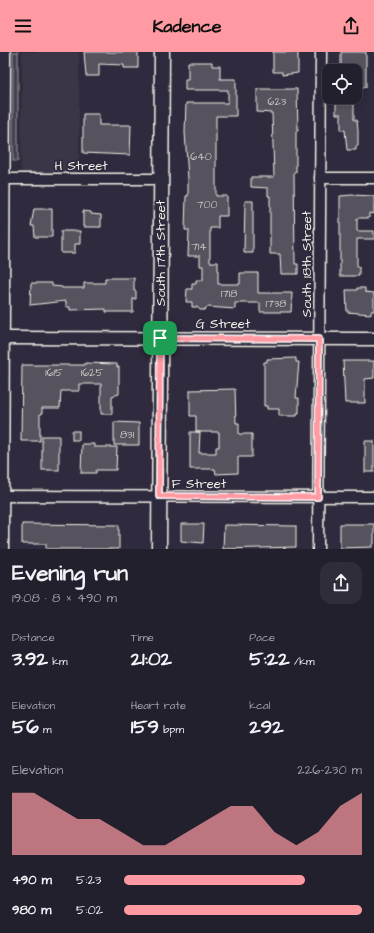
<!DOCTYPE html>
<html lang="en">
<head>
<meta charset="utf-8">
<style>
	body { margin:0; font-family:"Architects Daughter",sans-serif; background:#2f2d3a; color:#f1f3f6; height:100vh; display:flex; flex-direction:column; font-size:15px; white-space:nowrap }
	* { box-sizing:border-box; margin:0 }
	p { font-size:13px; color:#a3a3aa }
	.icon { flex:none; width:22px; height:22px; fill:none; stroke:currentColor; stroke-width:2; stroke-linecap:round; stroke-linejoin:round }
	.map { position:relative; height:497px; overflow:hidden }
	.side { display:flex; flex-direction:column; background:#23202e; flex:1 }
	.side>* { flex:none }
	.controls { position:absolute; left:322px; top:12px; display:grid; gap:8px }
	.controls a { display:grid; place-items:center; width:40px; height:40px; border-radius:8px; background:#23202e; box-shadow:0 2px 6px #0003,0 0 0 1px #403e4a; font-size:20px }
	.pin { position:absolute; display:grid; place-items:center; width:34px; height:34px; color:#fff; margin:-17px; border-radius:8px; box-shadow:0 2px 6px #0006 }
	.round { display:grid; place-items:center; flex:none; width:42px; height:42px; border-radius:12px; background:#2f2d3a }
	.head { display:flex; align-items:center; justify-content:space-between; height:68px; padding:0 12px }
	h1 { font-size:22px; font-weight:700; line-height:30px }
	.stats { display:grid; grid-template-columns:repeat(3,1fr); gap:6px; height:68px; padding:4px 12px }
	.stats div { display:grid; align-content:center }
	.stats b { font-size:20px; font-weight:700 }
	.stats small { font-size:11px; font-weight:400 }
	.stats p { font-size:11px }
	.chart { height:112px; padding:8px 12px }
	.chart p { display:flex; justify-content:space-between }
	.chart svg { width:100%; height:72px; margin-top:4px; fill:#ff9aa2; opacity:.7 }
	ul { padding:0 12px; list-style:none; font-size:13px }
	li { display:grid; grid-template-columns:64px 48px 1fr; align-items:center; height:30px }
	li i { height:10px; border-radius:5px; background:#ff9aa2 }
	header { display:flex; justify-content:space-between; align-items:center; height:52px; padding:0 12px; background:#ff9aa2; color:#111; font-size:18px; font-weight:700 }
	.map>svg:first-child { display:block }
	.built { fill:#3b3647 }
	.green { fill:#454050; stroke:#9c989c }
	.building { fill:#56525f; stroke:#f4f1e8 }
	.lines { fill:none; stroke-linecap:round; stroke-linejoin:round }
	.minor-casing { stroke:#f4f1e8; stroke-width:13 }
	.tertiary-casing { stroke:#f4f1e8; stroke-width:15 }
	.secondary-casing { stroke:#f4f1e8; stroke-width:17 }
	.minor { stroke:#2f2a3d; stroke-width:10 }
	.tertiary { stroke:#2f2a3d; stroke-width:12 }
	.secondary { stroke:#2f2a3d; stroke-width:14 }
	.route-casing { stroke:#fff; stroke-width:8 }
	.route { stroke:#ff9aa2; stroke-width:5 }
	.labels { text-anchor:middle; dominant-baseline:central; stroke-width:3.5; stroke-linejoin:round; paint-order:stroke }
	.number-label { font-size:11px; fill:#ccc9c6 }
	.street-label { font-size:13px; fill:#f4f1e8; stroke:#2f2a3d }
</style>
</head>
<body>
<header><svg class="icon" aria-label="menu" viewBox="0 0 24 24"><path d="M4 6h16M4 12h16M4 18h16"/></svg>Kadence<svg class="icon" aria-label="share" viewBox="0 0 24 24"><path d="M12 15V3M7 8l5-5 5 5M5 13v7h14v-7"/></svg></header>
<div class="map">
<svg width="374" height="497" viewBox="0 0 374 497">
	<rect width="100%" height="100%" fill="#2f2a3d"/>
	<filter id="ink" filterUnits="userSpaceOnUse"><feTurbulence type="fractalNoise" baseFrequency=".025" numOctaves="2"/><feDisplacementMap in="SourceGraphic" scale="8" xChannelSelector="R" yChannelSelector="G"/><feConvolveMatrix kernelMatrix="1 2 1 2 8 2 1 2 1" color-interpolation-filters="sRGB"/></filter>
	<g filter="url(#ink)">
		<!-- built -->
		<path class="built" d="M22,0H79V127H21Z"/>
		<!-- green -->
		<rect class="green" x="13" y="0" width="5" height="109"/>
		<!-- building -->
		<g class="building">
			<path d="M84,0H138V16H124V13L99,12V24H86Z"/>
			<path d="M273,0H298V21L282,23V20H273Z"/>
			<path d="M341,0H366V35H355V19H341Z"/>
			<path d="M188,10H212V14H220V27H236V64H216V144H227V164H218V176H210V210H218V232H240V221H258V241H292L291,260H260V251H235V257L207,255L204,258H200L197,255H192V250H186L187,237H192V232H196V228H203V214H200V204H188L189,178H185L186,144H188V127L185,80L186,51H228V38H185V27H188Z"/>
			<path d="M257,37H297L298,79H296V120H294L295,212H298V222H281L280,202H270V144H268V136L251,135V125H274L272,61L257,60Z"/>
			<path d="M336,52H354V68H357L358,79V94H356V98H347L345,78H341V62H336Z"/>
			<path d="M83,62H99V73H131L130,103L83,101Z"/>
			<path d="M352,143L374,144V162L369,161V166H357V179H374V187H357V215H359V224H340V144Z"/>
			<path d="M245,149H253V201H244Z"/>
			<path d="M34,157H52V185H35L34,174H31Z"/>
			<path d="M83,159L91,160V162L101,163V175H83Z"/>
			<path d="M61,179H80V192H75V201H61Z"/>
			<path d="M105,226H134V239H136V247H133V260H106V257L70,258V255H66V249L30,253L31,231H52V234L62,235V236H84V231H105Z"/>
			<path d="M357,236H365V240L374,241V259H371V262L347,260L346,238H357Z"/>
			<path d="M296,306V310H299L296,346H299V361H297V364H279V357H267V354H264V310H267V307Z"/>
			<path d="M343,309H374V326L365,327V351H345Z"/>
			<path d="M85,311L117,312V315H119V342L112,344V362H101V332H79V339H61L60,356H42V362H40V389H21L22,313H85Z"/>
			<path d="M235,337L236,371H239V382H252V405H238V421L216,422L215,417H190V380H200L199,401H216V395H219V380H196V364H190V338Z"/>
			<path d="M114,370L139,371V393H114Z"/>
			<rect x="72" y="379" width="7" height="9"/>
			<rect x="42" y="384" width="17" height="34"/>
			<rect x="365" y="389" width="9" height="31"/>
			<path d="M82,392H94V395H117L116,418H96V421H81Z"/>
			<path d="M22,472L119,473V497H46V492H22Z"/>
			<path d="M181,472H204L203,491L181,489Z"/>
			<path d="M340,472H374V492H372V495L340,496Z"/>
			<path d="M224,473L296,474V495L223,497Z"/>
		</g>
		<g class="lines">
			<!-- minor casing -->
			<g class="minor-casing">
				<g id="minor">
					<path d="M320,126H374"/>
					<path d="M0,127H161"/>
					<path d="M0,444L374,445"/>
					<path d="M318,497L321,0"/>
				</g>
			</g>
			<!-- tertiary casing -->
			<g class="tertiary-casing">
				<path id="tertiary" d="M0,286L374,287"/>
			</g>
			<!-- secondary casing -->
			<g class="secondary-casing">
				<g id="secondary">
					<path d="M1,497L3,0"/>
					<path d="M159,497L162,0"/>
				</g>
			</g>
			<!-- minor -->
			<use href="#minor" class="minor"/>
			<!-- tertiary -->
			<use href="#tertiary" class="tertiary"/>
			<!-- secondary -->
			<use href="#secondary" class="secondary"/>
		</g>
	</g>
	<g class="lines" filter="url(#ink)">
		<!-- route casing -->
		<g class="route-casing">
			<path id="route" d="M160,286L319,287L318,445L159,444Z"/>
		</g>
		<!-- route -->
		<use href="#route" class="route"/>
	</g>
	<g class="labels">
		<!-- number labels -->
		<g class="number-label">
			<text x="277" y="49">623</text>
			<text x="201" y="104">640</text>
			<text x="207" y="152">700</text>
			<text x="199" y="194">714</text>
			<text x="229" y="241">1718</text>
			<text x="276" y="251">1738</text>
			<text x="54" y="320">1615</text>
			<text x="92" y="320">1625</text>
			<text x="127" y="382">831</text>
		</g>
		<!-- street labels -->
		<g class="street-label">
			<text x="81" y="114">H Street</text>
			<text transform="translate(161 201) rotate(-90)">South 17th Street</text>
			<text transform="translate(307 212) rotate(-90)">South 18th Street</text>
			<text x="223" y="272">G Street</text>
			<text x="199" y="432">F Street</text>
		</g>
	</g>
</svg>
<div class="controls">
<a><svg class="icon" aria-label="locate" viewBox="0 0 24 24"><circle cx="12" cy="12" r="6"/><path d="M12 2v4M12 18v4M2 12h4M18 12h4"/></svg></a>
</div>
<div class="pin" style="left:160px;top:286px;background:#1e9e55"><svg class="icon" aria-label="arrive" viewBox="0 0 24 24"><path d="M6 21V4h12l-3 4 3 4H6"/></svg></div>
</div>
<section class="side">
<div class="head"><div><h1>Evening run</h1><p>19:08 · 8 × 490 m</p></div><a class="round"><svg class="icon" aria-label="share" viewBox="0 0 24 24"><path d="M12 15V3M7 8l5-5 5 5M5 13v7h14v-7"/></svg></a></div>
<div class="stats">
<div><p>Distance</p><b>3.92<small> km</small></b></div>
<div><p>Time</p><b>21:02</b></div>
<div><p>Pace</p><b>5:22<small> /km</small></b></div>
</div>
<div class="stats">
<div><p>Elevation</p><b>56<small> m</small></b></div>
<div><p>Heart rate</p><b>159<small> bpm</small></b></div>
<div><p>kcal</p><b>292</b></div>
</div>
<div class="chart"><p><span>Elevation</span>226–230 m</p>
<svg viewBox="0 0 160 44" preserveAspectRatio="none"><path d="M0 44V6L10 6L20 14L30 22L40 22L50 30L60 38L70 38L80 30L90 22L100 14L110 14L120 30L130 38L140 30L150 14L160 6V44z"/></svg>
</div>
<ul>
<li><b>490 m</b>5:23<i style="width:76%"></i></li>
<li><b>980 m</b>5:02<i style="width:100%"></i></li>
</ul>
</section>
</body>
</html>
